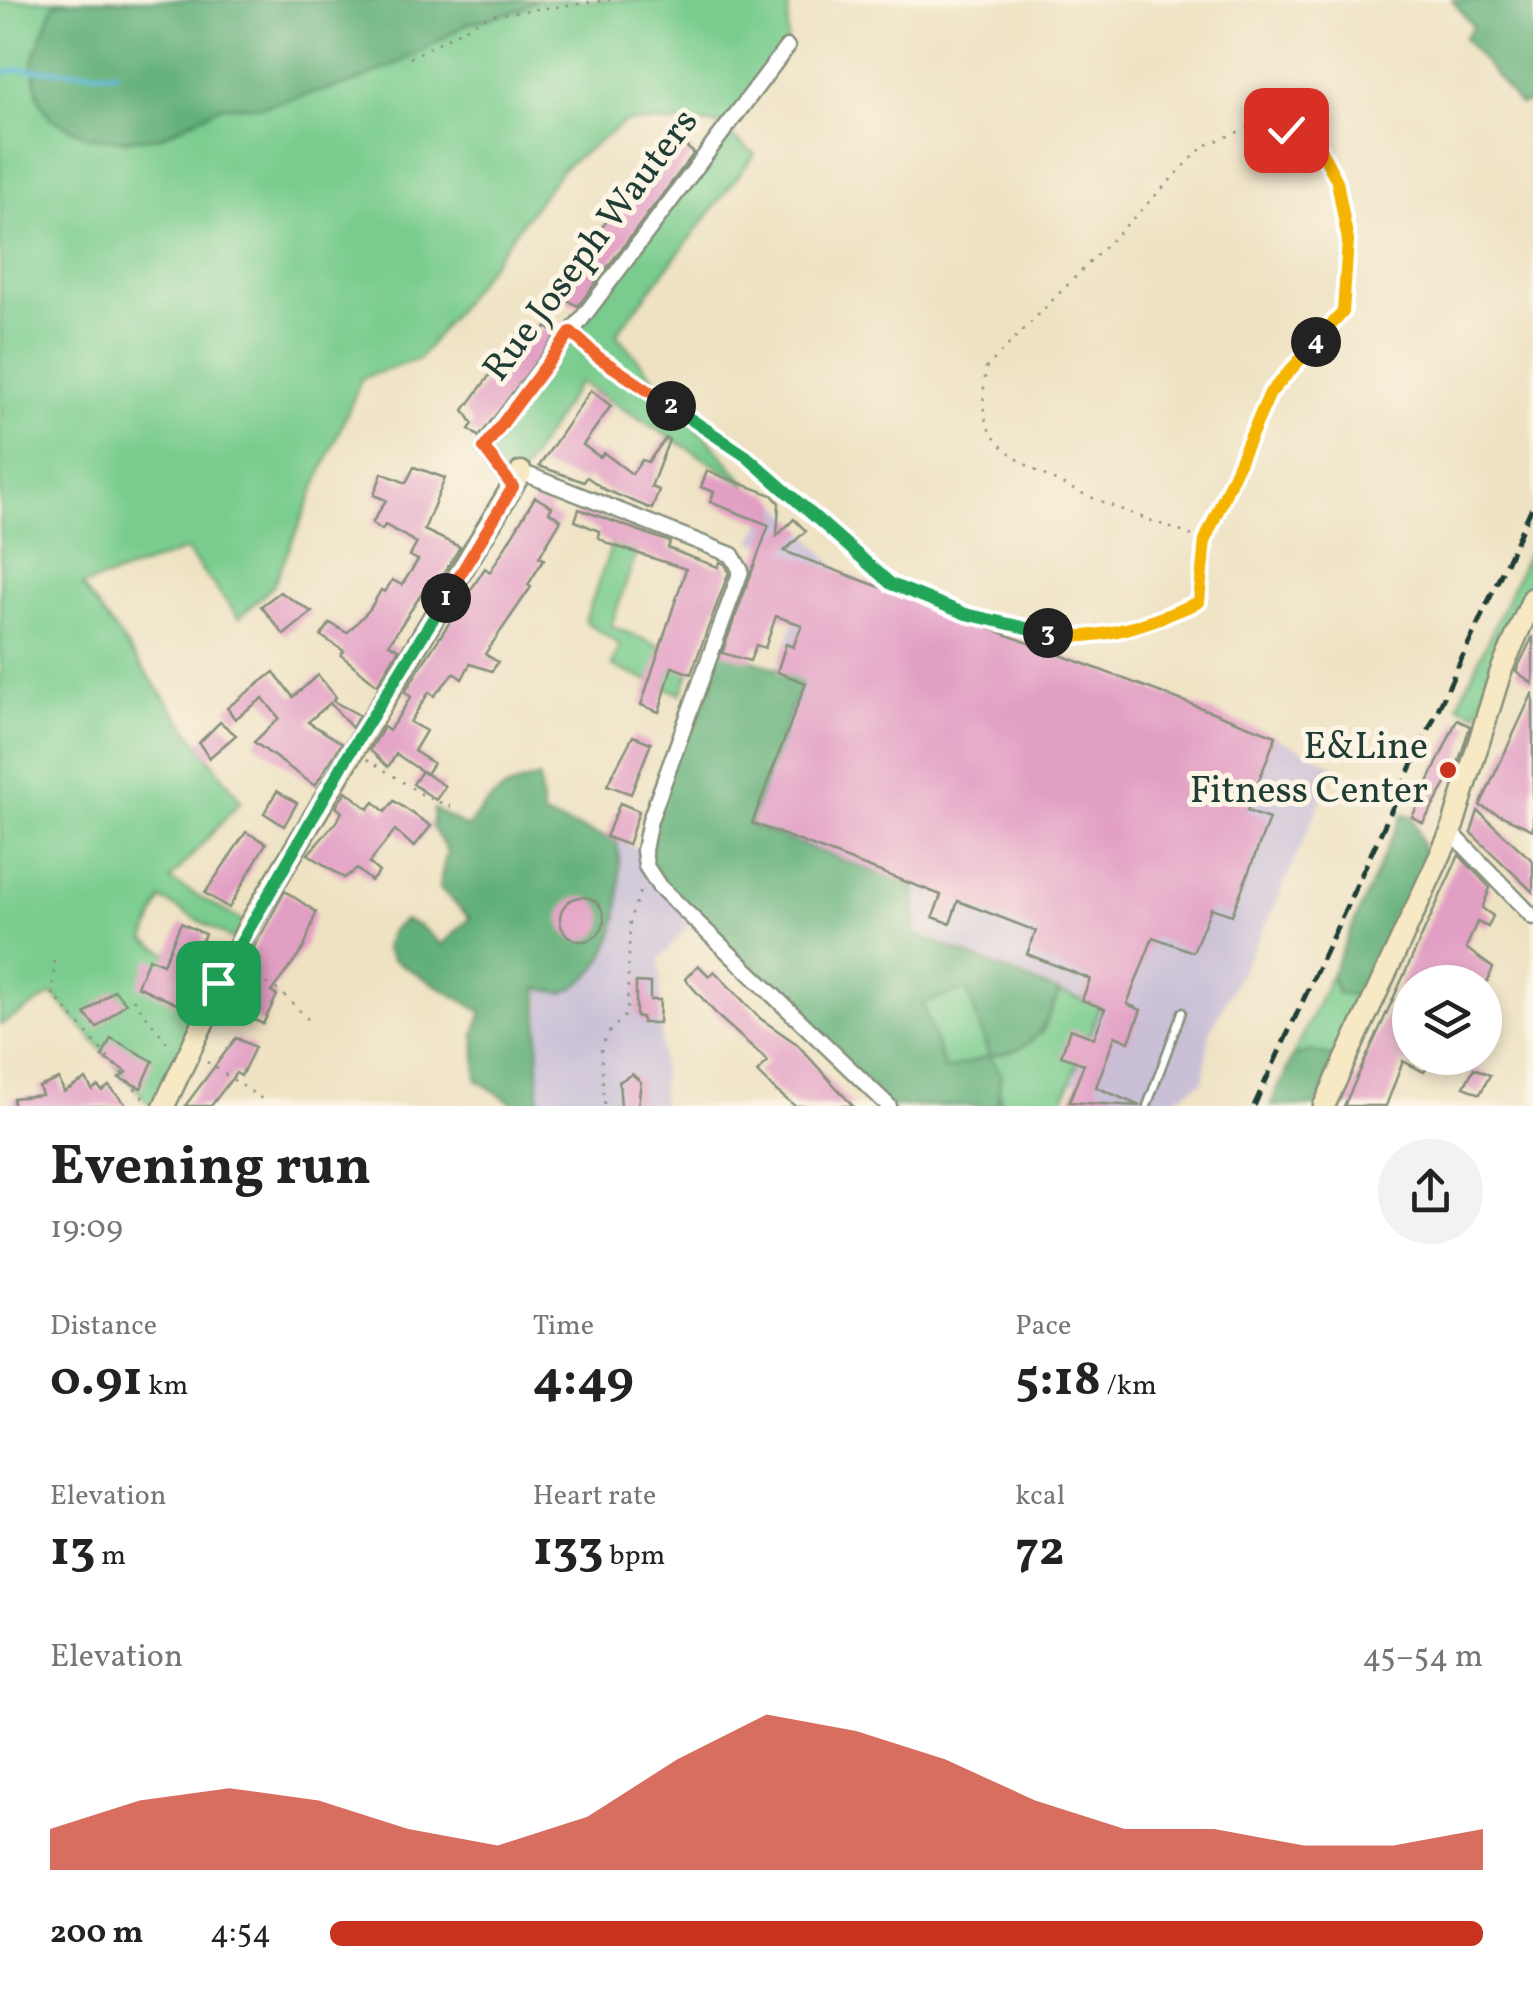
<!DOCTYPE html>
<html lang="en">
<head>
<meta charset="utf-8">
<style>
	body { margin:0; font-family:Vollkorn,serif; background:#f2f2f2; color:#222; height:100vh; display:flex; flex-direction:column; font-size:38px; white-space:nowrap }
	* { box-sizing:border-box; margin:0 }
	p { font-size:32px; color:#767676 }
	.icon { flex:none; width:55px; height:55px; fill:none; stroke:currentColor; stroke-width:2; stroke-linecap:round; stroke-linejoin:round }
	.map { position:relative; height:1106px; overflow:hidden }
	.panel { display:flex; flex-direction:column; background:#fff; flex:1 }
	.panel>* { flex:none }
	.fabs { position:absolute; left:1392px; top:965px; display:grid; gap:20px }
	.fabs a { display:grid; place-items:center; width:110px; height:110px; border-radius:50%; background:#fff; box-shadow:0 5px 15px #0003; font-size:50px }
	.pin { position:absolute; display:grid; place-items:center; width:85px; height:85px; color:#fff; margin:-42px; border-radius:20px; box-shadow:0 5px 15px #0006 }
	.km { position:absolute; width:50px; height:50px; margin:-25px; border-radius:50%; background:#222; color:#fff; font-size:28px; line-height:50px; text-align:center }
	.round { display:grid; place-items:center; flex:none; width:105px; height:105px; border-radius:52px; background:#f2f2f2 }
	.headline { display:flex; align-items:center; justify-content:space-between; height:170px; padding:0 50px }
	h1 { font-size:55px; font-weight:700; line-height:75px }
	.figures { display:grid; grid-template-columns:repeat(3,1fr); gap:15px; height:170px; padding:10px 50px }
	.figures div { display:grid; align-content:center }
	.figures b { font-size:50px; font-weight:700 }
	.figures small { font-size:28px; font-weight:400 }
	.figures p { font-size:28px }
	.chart { height:280px; padding:20px 50px }
	.chart p { display:flex; justify-content:space-between }
	.chart svg { width:100%; height:180px; margin-top:10px; fill:#c8321e; opacity:.7 }
	ul { padding:0 50px; list-style:none; font-size:32px }
	li { display:grid; grid-template-columns:160px 120px 1fr; align-items:center; height:75px }
	li i { height:25px; border-radius:12px; background:#c8321e }
	.map>svg:first-child { display:block }
	.industrial { fill:#c9bfd7 }
	.green { fill:#79cc8e; stroke:#4c8461; stroke-width:2.5 }
	.forest { fill:#62b079; stroke:#407656; stroke-width:2.5; fill-rule:evenodd }
	.lines { fill:none; stroke-linecap:round; stroke-linejoin:round }
	.stream { stroke:#58b6d7; stroke-width:5 }
	.building { fill:#e29fc4 }
	.lane-casing { stroke:#86907c; stroke-width:11 }
	.street-casing { stroke:#86907c; stroke-width:19 }
	.secondary-casing { stroke:#86907c; stroke-width:25 }
	.path { stroke:#86907c; stroke-width:2.5; stroke-dasharray:2.5 8; stroke-linecap:butt }
	.lane { stroke:#fff; stroke-width:6 }
	.street { stroke:#fff; stroke-width:14 }
	.secondary { stroke:#f7e9c3; stroke-width:20 }
	.rail { stroke:#1f3d34; stroke-width:5; stroke-dasharray:15 8; stroke-linecap:butt }
	.split-1-casing { stroke:#fff; stroke-width:20 }
	.split-2-casing { stroke:#fff; stroke-width:20 }
	.split-3-casing { stroke:#fff; stroke-width:20 }
	.split-4-casing { stroke:#fff; stroke-width:20 }
	.split-5-casing { stroke:#fff; stroke-width:20 }
	.split-1 { stroke:#22a559; stroke-width:12 }
	.split-2 { stroke:#f0652b; stroke-width:12 }
	.split-3 { stroke:#22a559; stroke-width:12 }
	.split-4 { stroke:#f5b400; stroke-width:12 }
	.split-5 { stroke:#f5b400; stroke-width:12 }
	.poi-dot { fill:#c8321e; stroke:#fcf5e5; stroke-width:4 }
	.labels { text-anchor:middle; dominant-baseline:central; stroke-width:10; stroke-linejoin:round; paint-order:stroke }
	.street-label { font-size:38px; fill:#1f3d34; stroke:#fcf5e5 }
	.poi-label { font-size:38px; fill:#1f3d34; stroke:#fcf5e5; text-anchor:end }
</style>
</head>
<body>
<div class="map">
<svg width="1533" height="1106" viewBox="0 0 1533 1106">
	<rect width="100%" height="100%" fill="#fcf5e5"/>
	<filter id="ink" filterUnits="userSpaceOnUse"><feTurbulence type="fractalNoise" baseFrequency=".01" numOctaves="2"/><feDisplacementMap in="SourceGraphic" scale="20" xChannelSelector="R" yChannelSelector="G"/><feConvolveMatrix kernelMatrix="1 2 1 2 8 2 1 2 1" color-interpolation-filters="sRGB"/></filter>
	<filter id="wash" filterUnits="userSpaceOnUse"><feTurbulence type="fractalNoise" baseFrequency=".0048" numOctaves="4" result="noise"/><feDisplacementMap in="SourceGraphic" scale="40" xChannelSelector="R" yChannelSelector="G"/><feGaussianBlur stdDeviation="2.25" result="paint"/><feColorMatrix in="noise" values="0 0 0 0 0 0 0 0 0 0 0 0 0 0 0 0 0 1.4 0 .05"/><feComposite in="paint" operator="in"/></filter>
	<g filter="url(#wash)">
		<rect width="100%" height="100%" fill="#eee2c3"/>
		<!-- industrial -->
		<g class="industrial">
			<path d="M775,499L844,576L1271,735L1336,766L1272,913L1210,1031L1203,1081L1162,1106H1138L1072,1083L1099,1006L915,934L748,825L803,678L777,668L815,565L752,541Z"/>
			<path d="M543,816L644,850L694,920L660,959L662,1106H539Z"/>
		</g>
		<!-- green -->
		<g class="green">
			<path d="M0,0H70L54,4L33,61L38,96L50,118L89,137L122,140L160,137L222,106H262L353,83L410,58L467,24L521,9L536,0H789L787,47L723,130L755,154L616,334L748,485L579,382L513,487L486,455L723,131L716,124L625,122L563,168L419,359L362,378L273,586L239,618L186,550L82,586L241,801L170,880L249,925L239,943L161,899L145,940L218,983L164,1106H151L53,994L0,1025Z"/>
			<path d="M613,541L637,551L611,626L694,660L681,694L612,666L620,645L585,621Z"/>
			<path d="M1533,542V598L1477,713L1458,705Z"/>
			<path d="M1331,975L1337,993L1379,987L1339,1074L1292,1058Z"/>
			<path d="M967,988L989,1055L1042,1033L1059,992L1100,1006L1061,1106H997L1001,1098L989,1056L945,1070L922,1003Z"/>
		</g>
		<!-- forest -->
		<g class="forest">
			<path d="M70,0H536L521,9L467,24L410,58L353,83L262,106H222L160,137L122,140L89,137L50,118L38,96L33,61L54,4Z"/>
			<path d="M1452,0H1533V101L1520,105L1464,38L1473,27Z"/>
			<path d="M714,646L803,678L749,825L915,887V934L1059,992C1043,1030 1035,1051 990,1056L1001,1074L997,1106H889L646,866L650,820ZM967,989L989,1056L945,1070L922,1004Z"/>
			<path d="M539,778L543,816L617,841C624,895 622,968 563,993L538,988L539,1106H517L477,1080L475,1034L482,1012L392,959L385,948L391,931L404,920L420,926L442,945L470,918L439,887L447,851L432,827L434,809L468,828C485,799 506,784 539,778Z"/>
			<path d="M1402,815L1412,816L1428,864L1379,987L1357,996L1337,993L1331,975Z"/>
			<path d="M1309,1051L1335,1057L1339,1074L1324,1106H1270L1292,1058Z"/>
		</g>
		<g class="lines">
			<!-- stream -->
			<path class="stream" d="M0,73L20,69L117,73"/>
		</g>
		<g id="blocks">
			<!-- building -->
			<g class="building">
				<path d="M674,145L680,151L684,145L694,153L578,306L567,300L554,291L556,284L650,168L645,164L653,156L660,161Z"/>
				<path d="M526,324L543,331L546,327L557,334L479,437L469,429L473,424L464,410L495,368L491,366Z"/>
				<path d="M591,390L611,406L583,445L600,457L604,453L632,474L642,460L648,462L666,438L669,440L651,487L659,490L652,509L605,490L587,477L584,482L539,466Z"/>
				<path d="M414,467L445,478L424,530L460,547L431,594L424,590L389,644L399,649L377,685L341,655L344,651L321,636L330,623L347,633L370,609L381,590L385,592L392,580L402,585L418,560L410,556L417,543L385,525L382,530L372,523L386,500L374,495L382,473L406,483Z"/>
				<path d="M707,471L772,495L779,503L777,536L794,519L806,531L784,551L1276,736L1247,811L1269,819L1232,915L1211,908L1193,952L1153,937L1127,1004L1141,1010L1129,1042L1115,1036L1096,1087L1140,1106L1069,1102L1084,1064L1061,1056L1070,1029L1094,1038L1105,1009L1082,1000L1090,979L1027,954L1036,931L958,901L950,924L944,921L933,917L941,895L752,823L806,683L777,672L786,644L793,647L802,625L776,616L765,648L756,645L750,661L722,653L769,525L710,502L714,492L701,487Z"/>
				<path d="M535,497L552,507L549,512L561,520L539,557L544,559L528,585L531,587L485,654L498,662L492,671L470,664L462,679L454,673L434,696L429,692L410,722L426,731L414,751L433,763L426,774L396,754L388,767L370,750L384,727L389,731L411,697L405,692L421,666L485,568L490,572Z"/>
				<path d="M579,509L670,542L668,548L685,555L718,567L720,562L725,564L729,572L691,674L672,667L659,712L641,705L686,569L609,544L598,537L599,531L575,521Z"/>
				<path d="M280,592L312,612L284,635L261,606Z"/>
				<path d="M1533,636V684L1516,671Z"/>
				<path d="M274,672L293,697L318,675L336,697L333,701L359,715L352,728L330,703L308,722L342,743L315,786L254,742L279,718L263,698L235,719L227,708Z"/>
				<path d="M1533,692V830L1480,806Z"/>
				<path d="M1457,720L1470,726L1458,764L1423,823L1412,817Z"/>
				<path d="M220,722L236,735L209,758L199,743Z"/>
				<path d="M633,736L651,743L631,794L607,785Z"/>
				<path d="M422,771L445,786L436,800L413,784Z"/>
				<path d="M277,791L297,803L284,826L264,813Z"/>
				<path d="M346,791L368,809L374,802L385,812L394,801L431,826L414,847L395,830L369,863L379,872L371,881L357,869L344,878L308,854L337,821L342,812L336,807Z"/>
				<path d="M620,803L639,811L628,845L606,837Z"/>
				<path d="M1478,811L1533,861V892L1471,833Z"/>
				<path d="M246,832L266,843L229,908L205,893Z"/>
				<path d="M1459,855L1490,888L1482,908L1493,916L1488,927L1477,922L1466,948L1493,968L1487,982H1410V1058H1432L1424,1072L1403,1061L1386,1106H1344Z"/>
				<path d="M285,891L316,912L304,948L271,992L277,995L263,1024L234,1010L254,967L255,961L249,957Z"/>
				<circle cx="582" cy="919" r="22"/>
				<path d="M181,923L205,934L202,940L208,943L202,956L197,954L192,962L179,990L186,993L181,1006L137,986L149,958L163,964Z"/>
				<path d="M698,965L709,976L714,971L761,1019L797,1044L853,1106H795L775,1090L757,1072L768,1061L720,1018L685,979Z"/>
				<path d="M636,982L650,983V1000H660L659,1023H642V1017H636Z"/>
				<path d="M114,990L126,1003L97,1028L85,1014Z"/>
				<path d="M111,1038L153,1061L141,1088L119,1078L127,1072L102,1057Z"/>
				<path d="M236,1038L255,1047L241,1076L236,1073L211,1106H185Z"/>
				<path d="M1474,1068L1490,1075L1480,1094L1464,1087Z"/>
				<path d="M632,1074L641,1082L638,1106H621L619,1082Z"/>
				<path d="M59,1079L64,1092L86,1079L92,1090L98,1086L102,1091L109,1086L127,1106H13V1098L42,1095L39,1087Z"/>
			</g>
		</g>
	</g>
	<g filter="url(#ink)">
		<use href="#blocks" fill-opacity="0" stroke="#86907c" stroke-width="2.5"/>
		<g class="lines">
			<!-- lane casing -->
			<g class="lane-casing">
				<g id="lane">
					<path d="M573,334L598,357"/>
					<path d="M1147,1106L1182,1012"/>
				</g>
			</g>
			<!-- street casing -->
			<g class="street-casing">
				<g id="street">
					<path d="M521,472L732,555L741,571L650,820L644,850L646,866L659,886L889,1106"/>
					<path d="M513,487L484,448L787,47"/>
					<path d="M1451,832L1533,917"/>
				</g>
			</g>
			<!-- secondary casing -->
			<g class="secondary-casing">
				<g id="secondary">
					<path d="M164,1106L249,925L521,472"/>
					<path d="M1324,1106L1451,832L1501,671L1533,598"/>
				</g>
			</g>
			<!-- path -->
			<g class="path">
				<path d="M410,58L490,15L610,0"/>
				<path d="M607,364L746,456L891,584L966,614L1067,638L1159,620L1199,601L1205,541L1270,393L1343,313L1348,241L1337,181L1318,145L1286,130L1248,128L1204,146L986,368C984,390 979,417 993,436C1027,482 1149,518 1205,541"/>
				<path d="M367,759L426,797L457,809"/>
				<path d="M54,961L53,994L146,1101"/>
				<path d="M249,972L282,993L313,1024"/>
				<path d="M133,999L172,1049"/>
				<path d="M207,1062L268,1103"/>
				<path d="M604,1104L601,1048L607,1034L627,1014L630,919L642,886"/>
			</g>
			<!-- lane -->
			<use href="#lane" class="lane"/>
			<!-- street -->
			<use href="#street" class="street"/>
			<!-- secondary -->
			<use href="#secondary" class="secondary"/>
			<!-- rail -->
			<path class="rail" d="M1254,1106L1533,505"/>
		</g>
	</g>
	<g class="lines" filter="url(#ink)">
		<!-- split-1 casing -->
		<g class="split-1-casing">
			<path id="split-1" d="M218,983L352,749L446,598"/>
		</g>
		<!-- split-2 casing -->
		<g class="split-2-casing">
			<path id="split-2" d="M446,598L513,487L484,448L571,332L598,357L671,406"/>
		</g>
		<!-- split-3 casing -->
		<g class="split-3-casing">
			<path id="split-3" d="M671,406L746,456L891,584L966,614L1048,633"/>
		</g>
		<!-- split-4 casing -->
		<g class="split-4-casing">
			<path id="split-4" d="M1048,633C1095,645 1156,621 1199,602L1205,540L1270,393L1316,342"/>
		</g>
		<!-- split-5 casing -->
		<g class="split-5-casing">
			<path id="split-5" d="M1286,130L1318,145L1337,181L1348,241L1343,312L1316,342"/>
		</g>
		<!-- split-1 -->
		<use href="#split-1" class="split-1"/>
		<!-- split-2 -->
		<use href="#split-2" class="split-2"/>
		<!-- split-3 -->
		<use href="#split-3" class="split-3"/>
		<!-- split-4 -->
		<use href="#split-4" class="split-4"/>
		<!-- split-5 -->
		<use href="#split-5" class="split-5"/>
	</g>
	<!-- markers -->
	<circle class="poi-dot" cx="1448" cy="770" r="10"/>
	<g class="labels">
		<!-- street labels -->
		<g class="street-label">
			<text transform="translate(592 246) rotate(-53)">Rue Joseph Wauters</text>
		</g>
		<!-- poi labels -->
		<g class="poi-label">
			<text x="1428" y="748">E&amp;Line<tspan x="1428" dy="44">Fitness Center</tspan></text>
		</g>
	</g>
</svg>
<div class="fabs">
<a><svg class="icon" aria-label="layers" viewBox="0 0 24 24"><path d="M12 4l9 5-9 5-9-5zM3 14l9 5 9-5"/></svg></a>
</div>
<div class="pin" style="left:218px;top:983px;background:#1e9e55"><svg class="icon" aria-label="arrive" viewBox="0 0 24 24"><path d="M6 21V4h12l-3 4 3 4H6"/></svg></div>
<div class="pin" style="left:1286px;top:130px;background:#d93025"><svg class="icon" aria-label="check" viewBox="0 0 24 24"><path d="M5 12l5 5 9-10"/></svg></div>
<b class="km" style="left:446px;top:598px">1</b>
<b class="km" style="left:671px;top:406px">2</b>
<b class="km" style="left:1048px;top:633px">3</b>
<b class="km" style="left:1316px;top:342px">4</b>
</div>
<section class="panel">
<div class="headline"><div><h1>Evening run</h1><p>19:09</p></div><a class="round"><svg class="icon" aria-label="share" viewBox="0 0 24 24"><path d="M12 15V3M7 8l5-5 5 5M5 13v7h14v-7"/></svg></a></div>
<div class="figures">
<div><p>Distance</p><b>0.91<small> km</small></b></div>
<div><p>Time</p><b>4:49</b></div>
<div><p>Pace</p><b>5:18<small> /km</small></b></div>
</div>
<div class="figures">
<div><p>Elevation</p><b>13<small> m</small></b></div>
<div><p>Heart rate</p><b>133<small> bpm</small></b></div>
<div><p>kcal</p><b>72</b></div>
</div>
<div class="chart"><p><span>Elevation</span>45–54 m</p>
<svg viewBox="0 0 160 44" preserveAspectRatio="none"><path d="M0 44V34L10 27L20 24L30 27L40 34L50 38L60 31L70 17L80 6L90 10L100 17L110 27L120 34L130 34L140 38L150 38L160 34V44z"/></svg>
</div>
<ul>
<li><b>200 m</b>4:54<i style="width:100%"></i></li>
</ul>
</section>
</body>
</html>
